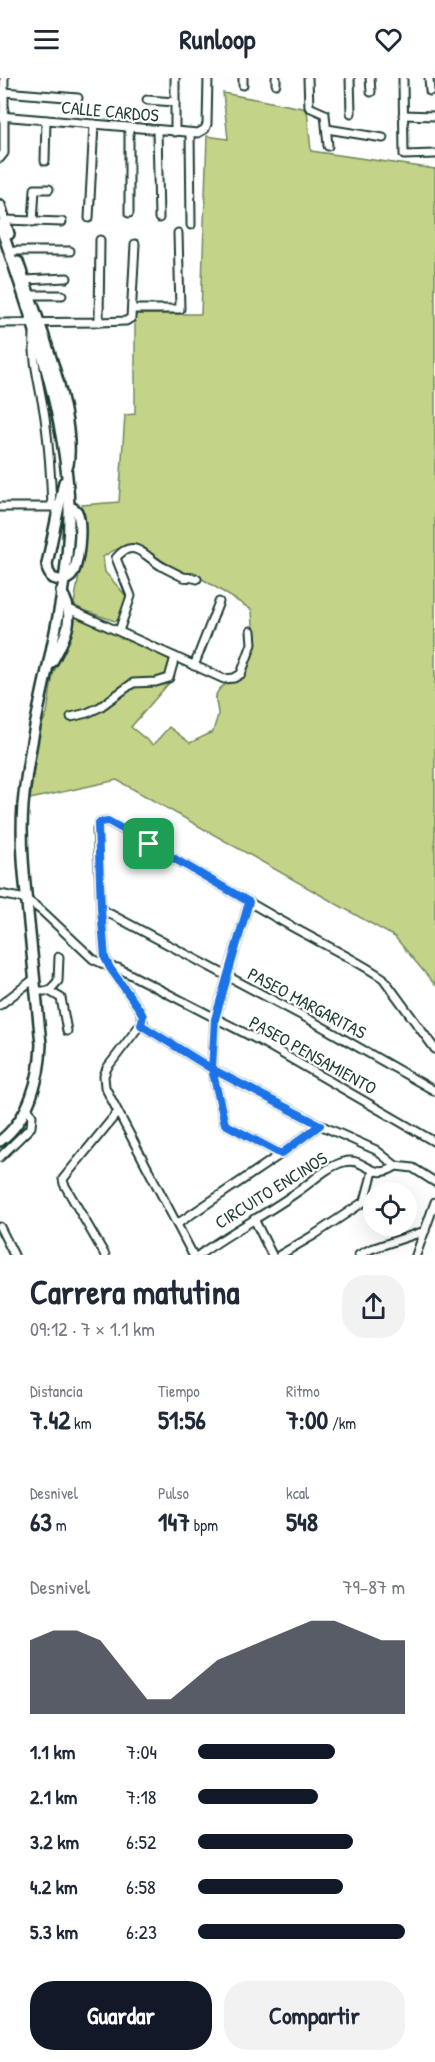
<!DOCTYPE html>
<html lang="es">
<head>
<meta charset="utf-8">
<style>
	body { margin:0; font-family:"Patrick Hand",sans-serif; background:#f2f2f3; color:#1f2937; height:100vh; display:flex; flex-direction:column; font-size:22px; white-space:nowrap }
	* { box-sizing:border-box; margin:0 }
	p { font-size:20px; color:#747a83 }
	.icon { flex:none; width:33px; height:33px; fill:none; stroke:currentColor; stroke-width:2; stroke-linecap:round; stroke-linejoin:round }
	.map { position:relative; height:1177px; overflow:hidden }
	.panel { display:flex; flex-direction:column; background:#fff; flex:1 }
	.panel>* { flex:none }
	.tools { position:absolute; left:363px; top:1104px; display:grid; gap:12px }
	.tools a { display:grid; place-items:center; width:54px; height:54px; border-radius:50%; background:#fff; box-shadow:0 6px 24px #0002; font-size:30px }
	.pin { position:absolute; display:grid; place-items:center; width:51px; height:51px; color:#fff; margin:-26px; border-radius:12px; box-shadow:0 3px 9px #0006 }
	.round { display:grid; place-items:center; flex:none; width:63px; height:63px; border-radius:24px; background:#f2f2f3 }
	.summary { display:flex; align-items:center; justify-content:space-between; height:102px; padding:0 30px }
	h1 { font-size:33px; font-weight:700; line-height:45px }
	.metrics { display:grid; grid-template-columns:repeat(3,1fr); gap:9px; height:102px; padding:6px 30px }
	.metrics div { display:grid; align-content:center }
	.metrics b { font-size:26px; font-weight:700 }
	.metrics small { font-size:16px; font-weight:400 }
	.metrics p { font-size:16px }
	.chart { height:168px; padding:12px 30px }
	.chart p { display:flex; justify-content:space-between }
	.chart svg { width:100%; height:108px; margin-top:6px; fill:#111827; opacity:.7 }
	.cta { display:flex; gap:12px; margin-top:auto; padding:12px 30px }
	.cta a { flex:1; height:69px; border-radius:24px; background:#111827; color:#fff; font-size:24px; font-weight:700; line-height:69px; text-align:center }
	.cta a+a { background:#f2f2f3; color:#1f2937 }
	ul { padding:0 30px; list-style:none; font-size:20px }
	li { display:grid; grid-template-columns:96px 72px 1fr; align-items:center; height:45px }
	li i { height:15px; border-radius:8px; background:#111827 }
	header { display:flex; justify-content:space-between; align-items:center; height:78px; padding:0 30px; background:#fff; font-size:27px; font-weight:700 }
	.map>svg:first-child { display:block }
	.green { fill:#c3d388; stroke:#71885e; stroke-width:1.5 }
	.lines { fill:none; stroke-linecap:round; stroke-linejoin:round }
	.minor-casing { stroke:#1f3d34; stroke-width:11 }
	.secondary-casing { stroke:#1f3d34; stroke-width:14 }
	.minor { stroke:#fff; stroke-width:7 }
	.secondary { stroke:#fff; stroke-width:9 }
	.route-casing { stroke:#fff; stroke-width:12 }
	.route { stroke:#1a73e8; stroke-width:8 }
	.labels { text-anchor:middle; dominant-baseline:central; stroke-width:4.5; stroke-linejoin:round; paint-order:stroke }
	.street-label { font-size:18px; fill:#1f3d34; stroke:#fff }
</style>
</head>
<body>
<header><svg class="icon" aria-label="menu" viewBox="0 0 24 24"><path d="M4 6h16M4 12h16M4 18h16"/></svg>Runloop<svg class="icon" aria-label="heart" viewBox="0 0 24 24"><path d="M12 20l-8-8c-3-5 5-10 8-4 3-6 11-1 8 4z"/></svg></header>
<div class="map">
<svg width="435" height="1177" viewBox="0 0 435 1177">
	<rect width="100%" height="100%" fill="#fff"/>
	<filter id="ink" filterUnits="userSpaceOnUse"><feTurbulence type="fractalNoise" baseFrequency=".0167" numOctaves="2"/><feDisplacementMap in="SourceGraphic" scale="12" xChannelSelector="R" yChannelSelector="G"/><feConvolveMatrix kernelMatrix="1 2 1 2 8 2 1 2 1" color-interpolation-filters="sRGB"/></filter>
	<g filter="url(#ink)">
		<!-- green -->
		<path class="green" d="M223,15L307,31L311,73L435,91V907L395,859L117,702L30,721L39,653L47,635L53,596L72,553L74,537L84,539L169,581L171,584L169,605L131,649L153,667L169,649L190,665L213,654C214,648 217,642 218,636C218,629 213,619 218,613C223,605 234,604 241,598C259,582 253,554 252,532L196,497C157,492 143,449 103,479L105,494L128,520L119,542L115,543L77,530L74,526L83,474L82,427L119,424L125,337L135,336V236H201L207,58L228,61Z"/>
		<g class="lines">
			<!-- minor casing -->
			<g class="minor-casing">
				<g id="minor">
					<path d="M175,0V54"/>
					<path d="M308,0L309,29L325,36L328,68"/>
					<path d="M350,0L351,35"/>
					<path d="M370,0L371,14"/>
					<path d="M403,0L404,77L435,76"/>
					<path d="M429,0L430,13"/>
					<path d="M276,6V0"/>
					<path d="M243,7V0"/>
					<path d="M4,14L78,20"/>
					<path d="M147,22L175,24"/>
					<path d="M403,37L435,38"/>
					<path d="M0,38L198,55L205,51L207,46L208,0"/>
					<path d="M327,51L383,60"/>
					<path d="M157,52L159,140"/>
					<path d="M190,55L191,147"/>
					<path d="M0,80L4,75V0"/>
					<path d="M45,83L46,42"/>
					<path d="M129,135V50"/>
					<path d="M89,140L94,46"/>
					<path d="M5,142L62,144"/>
					<path d="M33,144L35,111H49"/>
					<path d="M15,173H70"/>
					<path d="M24,202L67,200"/>
					<path d="M29,217H62"/>
					<path d="M132,231H180L178,155"/>
					<path d="M99,244L100,162"/>
					<path d="M0,245L99,244L126,243L131,240L135,166"/>
					<path d="M34,256C32,284 41,312 45,340C49,369 51,399 52,429"/>
					<path d="M0,429H54"/>
					<path d="M69,531L224,601L234,600L241,596L252,566L251,553"/>
					<path d="M119,553L131,518L116,480C135,457 147,482 165,490C171,493 177,496 183,499C187,500 192,499 197,501"/>
					<path d="M194,588L219,524"/>
					<path d="M71,639L87,635L100,629L133,605L156,604L169,600L175,579"/>
					<path d="M0,816L26,821L42,833L93,881L110,889L140,932L143,943L107,990L104,998L105,1009L193,1177"/>
					<path d="M249,824L215,941L212,991L225,1046L281,1076"/>
					<path d="M101,831L314,944L435,1013"/>
					<path d="M35,913H49L61,920L67,953"/>
					<path d="M49,913L58,903L59,879"/>
					<path d="M0,927L34,901"/>
					<path d="M141,947L212,991L320,1047L376,1072L396,1088L413,1090L435,1104"/>
					<path d="M435,971L383,900C353,880 319,864 287,846C227,812 168,776 107,743L100,744L97,751L101,831L105,880L110,889L118,890L262,964L435,1064"/>
					<path d="M0,1079L31,1049L32,1038L27,1029"/>
					<path d="M254,1141L272,1177"/>
					<path d="M177,1146L281,1076L320,1047"/>
					<path d="M0,1149L14,1177"/>
					<path d="M105,1177L64,1106L63,1101L117,1035"/>
					<path d="M199,1177C230,1154 265,1137 297,1114C311,1105 327,1088 344,1084C365,1078 372,1105 396,1088"/>
					<path d="M280,1177L314,1157L365,1123L373,1093"/>
					<path d="M359,1177L371,1171L425,1153"/>
					<path d="M416,1177L435,1124"/>
				</g>
			</g>
			<!-- secondary casing -->
			<g class="secondary-casing">
				<g id="secondary">
					<path d="M0,127L9,156"/>
					<path d="M0,147C30,235 66,335 69,428C71,529 32,627 23,727C20,766 25,806 29,845C33,885 37,926 41,966C40,1001 29,1041 0,1063"/>
					<path d="M18,184C35,236 77,334 68,387"/>
					<path d="M64,404L47,486L48,493L52,500L63,503C66,501 69,500 71,498C79,488 83,446 77,434C74,430 73,430 69,429"/>
					<path d="M52,584C64,562 78,538 61,514"/>
				</g>
			</g>
			<!-- minor -->
			<use href="#minor" class="minor"/>
			<!-- secondary -->
			<use href="#secondary" class="secondary"/>
		</g>
	</g>
	<g class="lines" filter="url(#ink)">
		<!-- route casing -->
		<g class="route-casing">
			<path id="route" d="M149,766L108,743L100,744L98,747L101,831L105,880L110,890L140,932L143,938L141,947L212,991L320,1047L281,1076L225,1046L212,991L215,941L249,824L149,766"/>
		</g>
		<!-- route -->
		<use href="#route" class="route"/>
	</g>
	<g class="labels">
		<!-- street labels -->
		<g class="street-label">
			<text transform="translate(110 33) rotate(5)">CALLE CARDOS</text>
			<text transform="translate(307 925) rotate(28)">PASEO MARGARITAS</text>
			<text transform="translate(313 977) rotate(29)">PASEO PENSAMIENTO</text>
			<text transform="translate(271 1112) rotate(-32)">CIRCUITO ENCINOS</text>
		</g>
	</g>
</svg>
<div class="tools">
<a><svg class="icon" aria-label="locate" viewBox="0 0 24 24"><circle cx="12" cy="12" r="6"/><path d="M12 2v4M12 18v4M2 12h4M18 12h4"/></svg></a>
</div>
<div class="pin" style="left:149px;top:766px;background:#1e9e55"><svg class="icon" aria-label="arrive" viewBox="0 0 24 24"><path d="M6 21V4h12l-3 4 3 4H6"/></svg></div>
</div>
<section class="panel">
<div class="summary"><div><h1>Carrera matutina</h1><p>09:12 · 7 × 1.1 km</p></div><a class="round"><svg class="icon" aria-label="share" viewBox="0 0 24 24"><path d="M12 15V3M7 8l5-5 5 5M5 13v7h14v-7"/></svg></a></div>
<div class="metrics">
<div><p>Distancia</p><b>7.42<small> km</small></b></div>
<div><p>Tiempo</p><b>51:56</b></div>
<div><p>Ritmo</p><b>7:00<small> /km</small></b></div>
</div>
<div class="metrics">
<div><p>Desnivel</p><b>63<small> m</small></b></div>
<div><p>Pulso</p><b>147<small> bpm</small></b></div>
<div><p>kcal</p><b>548</b></div>
</div>
<div class="chart"><p><span>Desnivel</span>79–87 m</p>
<svg viewBox="0 0 160 44" preserveAspectRatio="none"><path d="M0 44V14L10 10L20 10L30 14L40 26L50 38L60 38L70 30L80 22L90 18L100 14L110 10L120 6L130 6L140 10L150 14L160 14V44z"/></svg>
</div>
<ul>
<li><b>1.1 km</b>7:04<i style="width:66%"></i></li>
<li><b>2.1 km</b>7:18<i style="width:58%"></i></li>
<li><b>3.2 km</b>6:52<i style="width:75%"></i></li>
<li><b>4.2 km</b>6:58<i style="width:70%"></i></li>
<li><b>5.3 km</b>6:23<i style="width:100%"></i></li>
</ul>
<div class="cta"><a>Guardar</a><a>Compartir</a></div>
</section>
</body>
</html>
